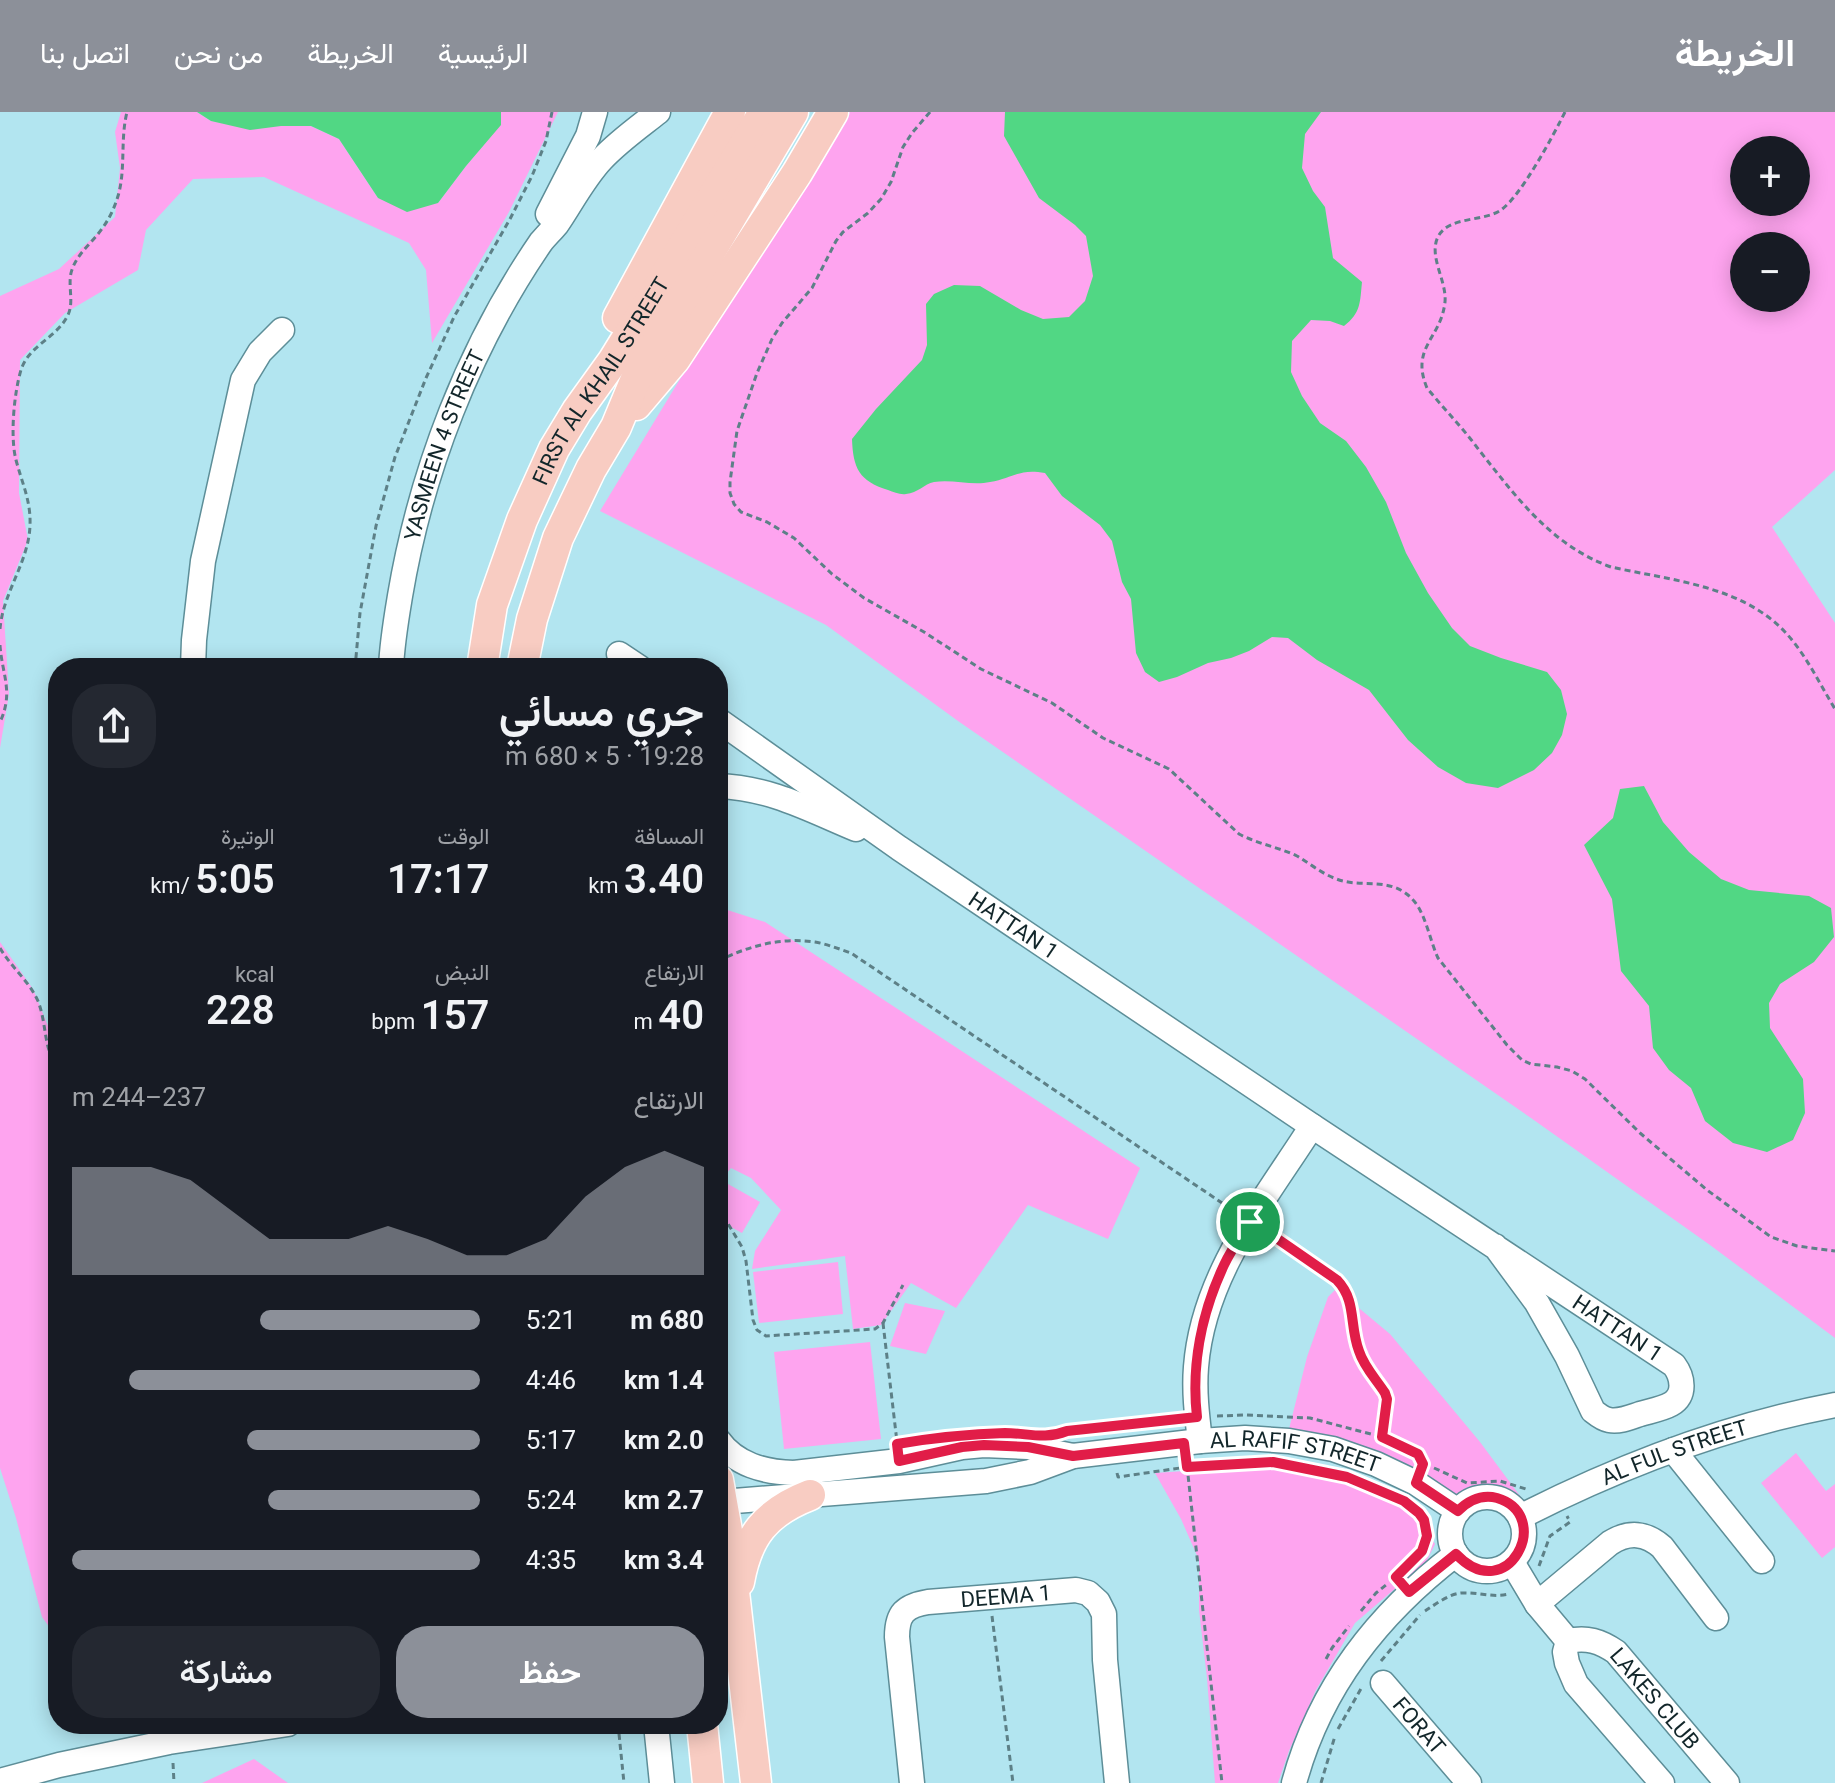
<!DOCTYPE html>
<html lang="ar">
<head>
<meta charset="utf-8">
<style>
	body { margin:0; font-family:Roboto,Vazirmatn,sans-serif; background:#242831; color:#f1f3f6; direction:rtl; height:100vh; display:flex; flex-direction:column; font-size:30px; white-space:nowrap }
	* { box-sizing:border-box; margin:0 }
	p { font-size:26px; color:#9ea1a6 }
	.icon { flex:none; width:44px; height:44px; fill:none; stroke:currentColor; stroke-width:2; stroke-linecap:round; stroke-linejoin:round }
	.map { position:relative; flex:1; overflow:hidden; direction:ltr }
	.sheet { position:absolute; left:48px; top:546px; width:680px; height:1076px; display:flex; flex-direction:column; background:#171b24; border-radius:32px; box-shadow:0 4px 20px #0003; direction:rtl }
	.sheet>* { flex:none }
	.controls { position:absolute; left:1730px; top:24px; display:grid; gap:16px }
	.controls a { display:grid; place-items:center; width:80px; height:80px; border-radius:50%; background:#171b24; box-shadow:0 4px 20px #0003; font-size:40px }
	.pin { position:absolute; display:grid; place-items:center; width:68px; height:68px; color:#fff; margin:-34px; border:4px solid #fff; border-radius:50%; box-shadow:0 2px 8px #0007 }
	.round { display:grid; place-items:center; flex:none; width:84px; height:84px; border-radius:32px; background:#242831 }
	.summary { display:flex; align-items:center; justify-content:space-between; height:136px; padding:0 24px }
	h1 { font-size:44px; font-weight:600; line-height:60px }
	.stats { display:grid; grid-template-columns:repeat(3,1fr); gap:12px; height:136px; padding:8px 24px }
	.stats div { display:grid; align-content:center }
	.stats b { font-size:40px; font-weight:600 }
	.stats small { font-size:22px; font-weight:400 }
	.stats p { font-size:22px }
	.chart { height:224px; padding:16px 24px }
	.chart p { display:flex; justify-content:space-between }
	.chart svg { width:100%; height:144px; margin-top:8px; fill:#8c9099; opacity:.7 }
	.cta { display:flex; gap:16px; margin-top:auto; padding:16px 24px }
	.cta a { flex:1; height:92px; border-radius:32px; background:#8c9099; color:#fff; font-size:32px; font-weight:600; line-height:92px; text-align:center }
	.cta a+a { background:#242831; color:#f1f3f6 }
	ul { padding:0 24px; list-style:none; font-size:26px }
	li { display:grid; grid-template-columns:128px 96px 1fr; align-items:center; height:60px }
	li i { height:20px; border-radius:10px; background:#8c9099 }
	header { display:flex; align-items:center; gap:48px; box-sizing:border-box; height:112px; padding:0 40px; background:#8c9099; color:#fff }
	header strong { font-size:38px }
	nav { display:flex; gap:44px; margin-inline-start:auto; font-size:28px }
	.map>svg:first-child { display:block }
	.green { fill:#fea4ef; fill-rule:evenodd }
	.water { fill:#51d784 }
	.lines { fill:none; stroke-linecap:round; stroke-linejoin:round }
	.minor-casing { stroke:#5d8e98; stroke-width:27 }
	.major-casing { stroke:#fff; stroke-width:33 }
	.path { stroke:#5d8087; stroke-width:3; stroke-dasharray:6 4; stroke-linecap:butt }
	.minor { stroke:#fff; stroke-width:24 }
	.major { stroke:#f8ccc2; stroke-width:30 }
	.route-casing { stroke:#fff; stroke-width:16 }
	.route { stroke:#e11d48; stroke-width:10 }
	.labels { text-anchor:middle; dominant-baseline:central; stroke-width:8; stroke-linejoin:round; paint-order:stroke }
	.street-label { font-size:22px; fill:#12262a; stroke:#bff2fe }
</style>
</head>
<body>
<header>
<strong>الخريطة</strong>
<nav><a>الرئيسية</a><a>الخريطة</a><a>من نحن</a><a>اتصل بنا</a></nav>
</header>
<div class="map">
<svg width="1835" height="1671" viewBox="0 0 1835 1671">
	<rect width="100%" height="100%" fill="#b2e5f0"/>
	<!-- green -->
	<g class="green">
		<path d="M121,0H197L211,9L281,14H311L339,27L378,86L438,91L466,54L500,13L501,0H558L509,100L432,231L426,158L409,131L264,65L193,67L146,118L138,158L65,201L20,248L19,381L28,428L3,489L9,582L0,636V184L59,157L115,105L120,56L115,20Z"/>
		<path d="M842,0H1835V358L1772,415L1835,511V1226L1710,1133L1531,1006L958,609L826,513L600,399ZM1744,38H1796V90H1744ZM1744,134H1796V186H1744Z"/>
		<path d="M718,795L765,810L1140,1056L1108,1127L1028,1093L956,1196L911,1171L881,1213L853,1217L845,1144L752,1157L755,1139L781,1098L751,1066L731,1056L718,1072Z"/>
		<path d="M0,830L33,877L58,939V1527L42,1505L16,1406L0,1356Z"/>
		<path d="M728,1072L760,1090L742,1121L718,1108V1090Z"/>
		<path d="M838,1150L843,1202L759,1211L753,1160Z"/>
		<path d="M1336,1177L1390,1222L1480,1330L1523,1388L1485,1380L1462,1387L1379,1341L1289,1317L1307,1245L1328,1185Z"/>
		<path d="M905,1191L945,1199L926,1242L890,1234Z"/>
		<path d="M870,1230L881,1327L784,1337L774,1240Z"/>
		<path d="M1796,1341L1826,1379L1835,1372V1435L1822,1446L1761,1371Z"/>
		<path d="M1259,1354L1339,1367L1412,1397L1435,1432L1426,1450L1355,1511L1316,1578L1289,1639L1278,1671H1215L1207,1566L1199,1498V1448L1181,1407L1155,1361Z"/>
		<path d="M254,1647L288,1671H202Z"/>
	</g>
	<!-- water -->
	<g class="water">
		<path d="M197,0H501V13L466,54L438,91L407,100L378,86L339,27L311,14H281L250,18L211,9Z"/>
		<path d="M1005,0H1321L1305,22L1302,56L1313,79L1325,95L1333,146L1362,170C1360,190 1361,201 1344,214L1330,209L1311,208L1292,229L1291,260L1302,284L1320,311L1346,329L1366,355L1386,390L1406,441L1428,481L1452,516L1470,534L1501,546L1547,560L1561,578L1567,602L1562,623L1552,641L1534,658L1498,676L1466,671L1438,655L1408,628L1369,578L1317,548L1288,526L1272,525L1249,539L1231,546L1208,551L1177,565L1159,570L1145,560L1136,541L1131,487L1122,470L1112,429L1100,413L1062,384L1045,361C1019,356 1014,366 990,370C972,374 953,367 934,370C924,372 918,381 906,382C900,383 894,380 888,378C859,369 853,356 852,327L876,297L922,248L927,233L926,192L934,182L954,173L980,174L1021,198L1043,207L1069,205L1085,189L1093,164L1086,124L1075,113L1039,86L1004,24Z"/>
		<path d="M1644,674L1663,710L1689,740L1721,767L1749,778L1809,784L1831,796L1834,825L1814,850L1780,872L1769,891L1770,916L1803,967L1805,1001L1793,1028L1767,1040L1733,1031L1705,1009L1691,976L1669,958L1653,936L1649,894L1621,859L1612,787L1584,733L1613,706L1620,677Z"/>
	</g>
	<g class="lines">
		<!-- minor casing -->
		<g class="minor-casing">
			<g id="minor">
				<path d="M548,102L588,24L595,0"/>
				<path d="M619,542L640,556"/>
				<path d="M193,556L194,528L203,449L243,268L260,240L282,218"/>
				<path id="s1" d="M391,556C392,531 396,508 400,484C421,359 469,235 541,130C546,124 552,118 557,112C572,90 584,66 602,47C619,29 639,15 658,0"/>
				<path id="s2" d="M718,608L899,736L1312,1014L1674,1253C1683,1265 1686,1283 1671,1292C1662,1297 1650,1299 1640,1302C1631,1305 1620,1310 1609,1308C1603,1307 1598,1303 1593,1299L1567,1244L1537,1191L1495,1134"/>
				<path d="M718,674C771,676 808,697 856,717"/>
				<path d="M718,1328C736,1353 764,1360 794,1361L899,1349L962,1335L984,1333L1028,1335L1073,1344"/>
				<path d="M1200,1329C1197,1304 1194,1280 1196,1255C1203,1163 1264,1089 1312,1014"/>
				<path d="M1673,1338L1762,1449"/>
				<circle cx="1487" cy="1422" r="37"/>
				<path id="s3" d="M722,1390L986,1369L1030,1360L1073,1344L1200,1329L1245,1326L1289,1329L1333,1337L1376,1352L1416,1371L1458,1399"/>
				<path id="s4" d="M1520,1405C1620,1354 1725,1314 1835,1293"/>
				<path d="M1512,1450L1537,1492L1568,1529"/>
				<path d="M1537,1492L1610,1431C1629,1419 1646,1421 1662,1435L1716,1506"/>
				<path id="s5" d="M1383,1571L1469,1671"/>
				<path d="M656,1612L662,1671"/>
				<path d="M0,1669L59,1653L169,1630L288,1612"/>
				<path id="s6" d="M912,1671L897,1525C897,1501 905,1494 928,1490L1076,1478L1088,1481L1098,1490L1104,1502L1105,1548L1117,1671"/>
				<path d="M1294,1671C1320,1575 1378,1502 1456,1442"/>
				<path id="s7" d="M1662,1671L1576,1572L1567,1551L1565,1540L1568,1529C1587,1525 1600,1529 1616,1540L1727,1671"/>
			</g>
		</g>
		<!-- major casing -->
		<g class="major-casing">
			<g id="major">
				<path d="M618,206L730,0"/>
				<path d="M636,293L675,247L797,61L833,0"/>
				<path id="s8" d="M482,556L492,493L522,408L554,337L577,299L613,249L645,197L764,0"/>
				<path d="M522,556L532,507L558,426L591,357L616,315L638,262L793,0"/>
				<path d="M718,1368L727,1419L756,1671"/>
				<path d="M739,1470C747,1424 766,1400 810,1383"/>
				<path d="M702,1612L708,1671"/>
			</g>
		</g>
		<!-- path -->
		<g class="path">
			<path d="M930,0L912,21L903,35L891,70L881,87L868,101L843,120L836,129L812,176L782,211L772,227L757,261L737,319L730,370V381L734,392L741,400L767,410L794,426L832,462L864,486L924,520L981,557L1052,591L1103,626L1169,657L1239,722C1258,732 1278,735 1297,744C1309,751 1321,761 1334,766C1361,778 1391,762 1414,789C1426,803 1430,829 1438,846L1507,933L1522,948L1531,952L1557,955L1572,959L1585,967L1640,1021L1707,1078L1771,1125L1797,1134L1835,1139"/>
			<path d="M1565,0C1553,24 1521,84 1501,98C1483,110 1451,104 1439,123C1427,143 1447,168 1445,190C1441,227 1410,235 1427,276C1444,297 1463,316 1479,338C1517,386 1551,433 1611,455C1674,469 1749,474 1792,528C1809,549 1821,574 1835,597"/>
			<path d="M0,517C3,480 29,450 30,413C31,389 22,371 16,348C10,325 14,281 21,258C29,233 57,226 68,203C74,190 68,175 71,161C75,145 88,134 98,122C107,111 114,98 118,84C126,57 120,28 127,0"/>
			<path d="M0,533C2,563 14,580 0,610"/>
			<path d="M355,556L360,501L376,414L395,345L426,266L454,205L510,107L532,64L546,29L552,0"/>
			<path d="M0,836C11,855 29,869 38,889C47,912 43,936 58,957"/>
			<path d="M718,849C749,834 780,825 815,830C827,832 839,837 851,841L1234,1099"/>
			<path d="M718,1095L742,1135L746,1149L753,1208L757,1218L766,1224L875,1217L883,1211L903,1173"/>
			<path d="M1267,1120L1337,1168C1357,1189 1350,1213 1359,1239C1364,1255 1376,1267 1385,1281L1387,1287L1382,1325L1418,1342L1423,1350"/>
			<path d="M883,1211L897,1330"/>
			<path d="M1217,1304L1246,1303L1310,1306L1382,1325"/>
			<path d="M1066,1320L1177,1307"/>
			<path d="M1187,1354L1222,1671"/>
			<path d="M1434,1356L1467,1371L1500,1369L1526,1377"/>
			<path d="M1117,1361L1118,1365L1187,1355L1273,1350L1341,1364"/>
			<path d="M1413,1396C1429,1409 1431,1429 1417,1445"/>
			<path d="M1539,1454L1550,1424L1570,1410L1567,1404"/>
			<path d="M1361,1499L1376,1481L1386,1473"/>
			<path d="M1425,1499C1436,1492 1449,1482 1461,1481C1478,1480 1493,1486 1509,1482"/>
			<path d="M992,1504L1013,1671"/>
			<path d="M1326,1547L1332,1536L1349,1514"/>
			<path d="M1381,1549L1420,1503"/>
			<path d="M618,1612L624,1671"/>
			<path d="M1338,1617L1362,1575"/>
			<path d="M173,1651L174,1671"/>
			<path d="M1321,1671L1335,1624"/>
		</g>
		<!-- minor -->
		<use href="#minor" class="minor"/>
		<!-- major -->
		<use href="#major" class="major"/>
	</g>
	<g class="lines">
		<!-- route casing -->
		<g class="route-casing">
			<path id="route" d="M1250,1110L1272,1123L1337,1168C1357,1189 1349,1213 1359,1239C1364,1255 1376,1267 1385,1281L1387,1287L1382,1325L1418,1342L1423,1352L1416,1371L1458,1399C1469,1388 1481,1382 1497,1386C1555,1403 1508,1497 1456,1442L1409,1480L1396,1465L1422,1439L1427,1424L1424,1408L1419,1401L1404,1389L1347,1365L1273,1350L1187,1355L1184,1331L1073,1344L1028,1335L984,1333L962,1335L899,1349L897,1332C932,1326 969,1322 1005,1321C1028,1321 1044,1328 1067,1319L1197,1305C1191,1253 1202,1200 1224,1153C1231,1138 1241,1124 1250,1110Z"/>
		</g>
		<!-- route -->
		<use href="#route" class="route"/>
	</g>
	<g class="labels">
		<!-- street labels -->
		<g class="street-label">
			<text stroke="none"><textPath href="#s8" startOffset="314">FIRST AL KHAIL STREET</textPath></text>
			<text stroke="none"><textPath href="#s1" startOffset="230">YASMEEN 4 STREET</textPath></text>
			<text stroke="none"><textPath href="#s2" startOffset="360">HATTAN 1</textPath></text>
			<text stroke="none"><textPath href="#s2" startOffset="1086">HATTAN 1</textPath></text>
			<text stroke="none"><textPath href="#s4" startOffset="168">AL FUL STREET</textPath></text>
			<text stroke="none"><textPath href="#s3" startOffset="580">AL RAFIF STREET</textPath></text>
			<text stroke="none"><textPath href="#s6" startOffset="278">DEEMA 1</textPath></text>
			<text stroke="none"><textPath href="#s7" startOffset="288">LAKES CLUB</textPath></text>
			<text stroke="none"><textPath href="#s5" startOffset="56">FORAT</textPath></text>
		</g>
	</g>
</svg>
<div class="controls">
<a>+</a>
<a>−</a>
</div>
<div class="pin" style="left:1250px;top:1110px;background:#1e9e55"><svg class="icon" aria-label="arrive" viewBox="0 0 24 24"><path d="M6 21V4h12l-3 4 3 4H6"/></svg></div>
<section class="sheet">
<div class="summary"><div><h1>جري مسائي</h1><p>19:28 · 5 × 680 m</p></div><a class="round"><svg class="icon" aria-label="share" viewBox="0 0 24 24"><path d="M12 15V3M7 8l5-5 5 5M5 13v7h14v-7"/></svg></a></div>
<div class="stats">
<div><p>المسافة</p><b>3.40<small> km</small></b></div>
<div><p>الوقت</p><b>17:17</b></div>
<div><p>الوتيرة</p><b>5:05<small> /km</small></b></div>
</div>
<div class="stats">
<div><p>الارتفاع</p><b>40<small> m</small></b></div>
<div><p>النبض</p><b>157<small> bpm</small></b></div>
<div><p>kcal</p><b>228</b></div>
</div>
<div class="chart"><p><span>الارتفاع</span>237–244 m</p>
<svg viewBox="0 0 160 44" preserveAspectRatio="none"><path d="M0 44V11L10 11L20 11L30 15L40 24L50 33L60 33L70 33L80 29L90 33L100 38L110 38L120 33L130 20L140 11L150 6L160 11V44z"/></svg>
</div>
<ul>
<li><b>680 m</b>5:21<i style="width:54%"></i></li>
<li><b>1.4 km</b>4:46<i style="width:86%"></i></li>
<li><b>2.0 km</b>5:17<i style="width:57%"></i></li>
<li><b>2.7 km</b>5:24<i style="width:52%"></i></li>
<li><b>3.4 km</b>4:35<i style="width:100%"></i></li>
</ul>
<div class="cta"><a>حفظ</a><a>مشاركة</a></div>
</section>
</div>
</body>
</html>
